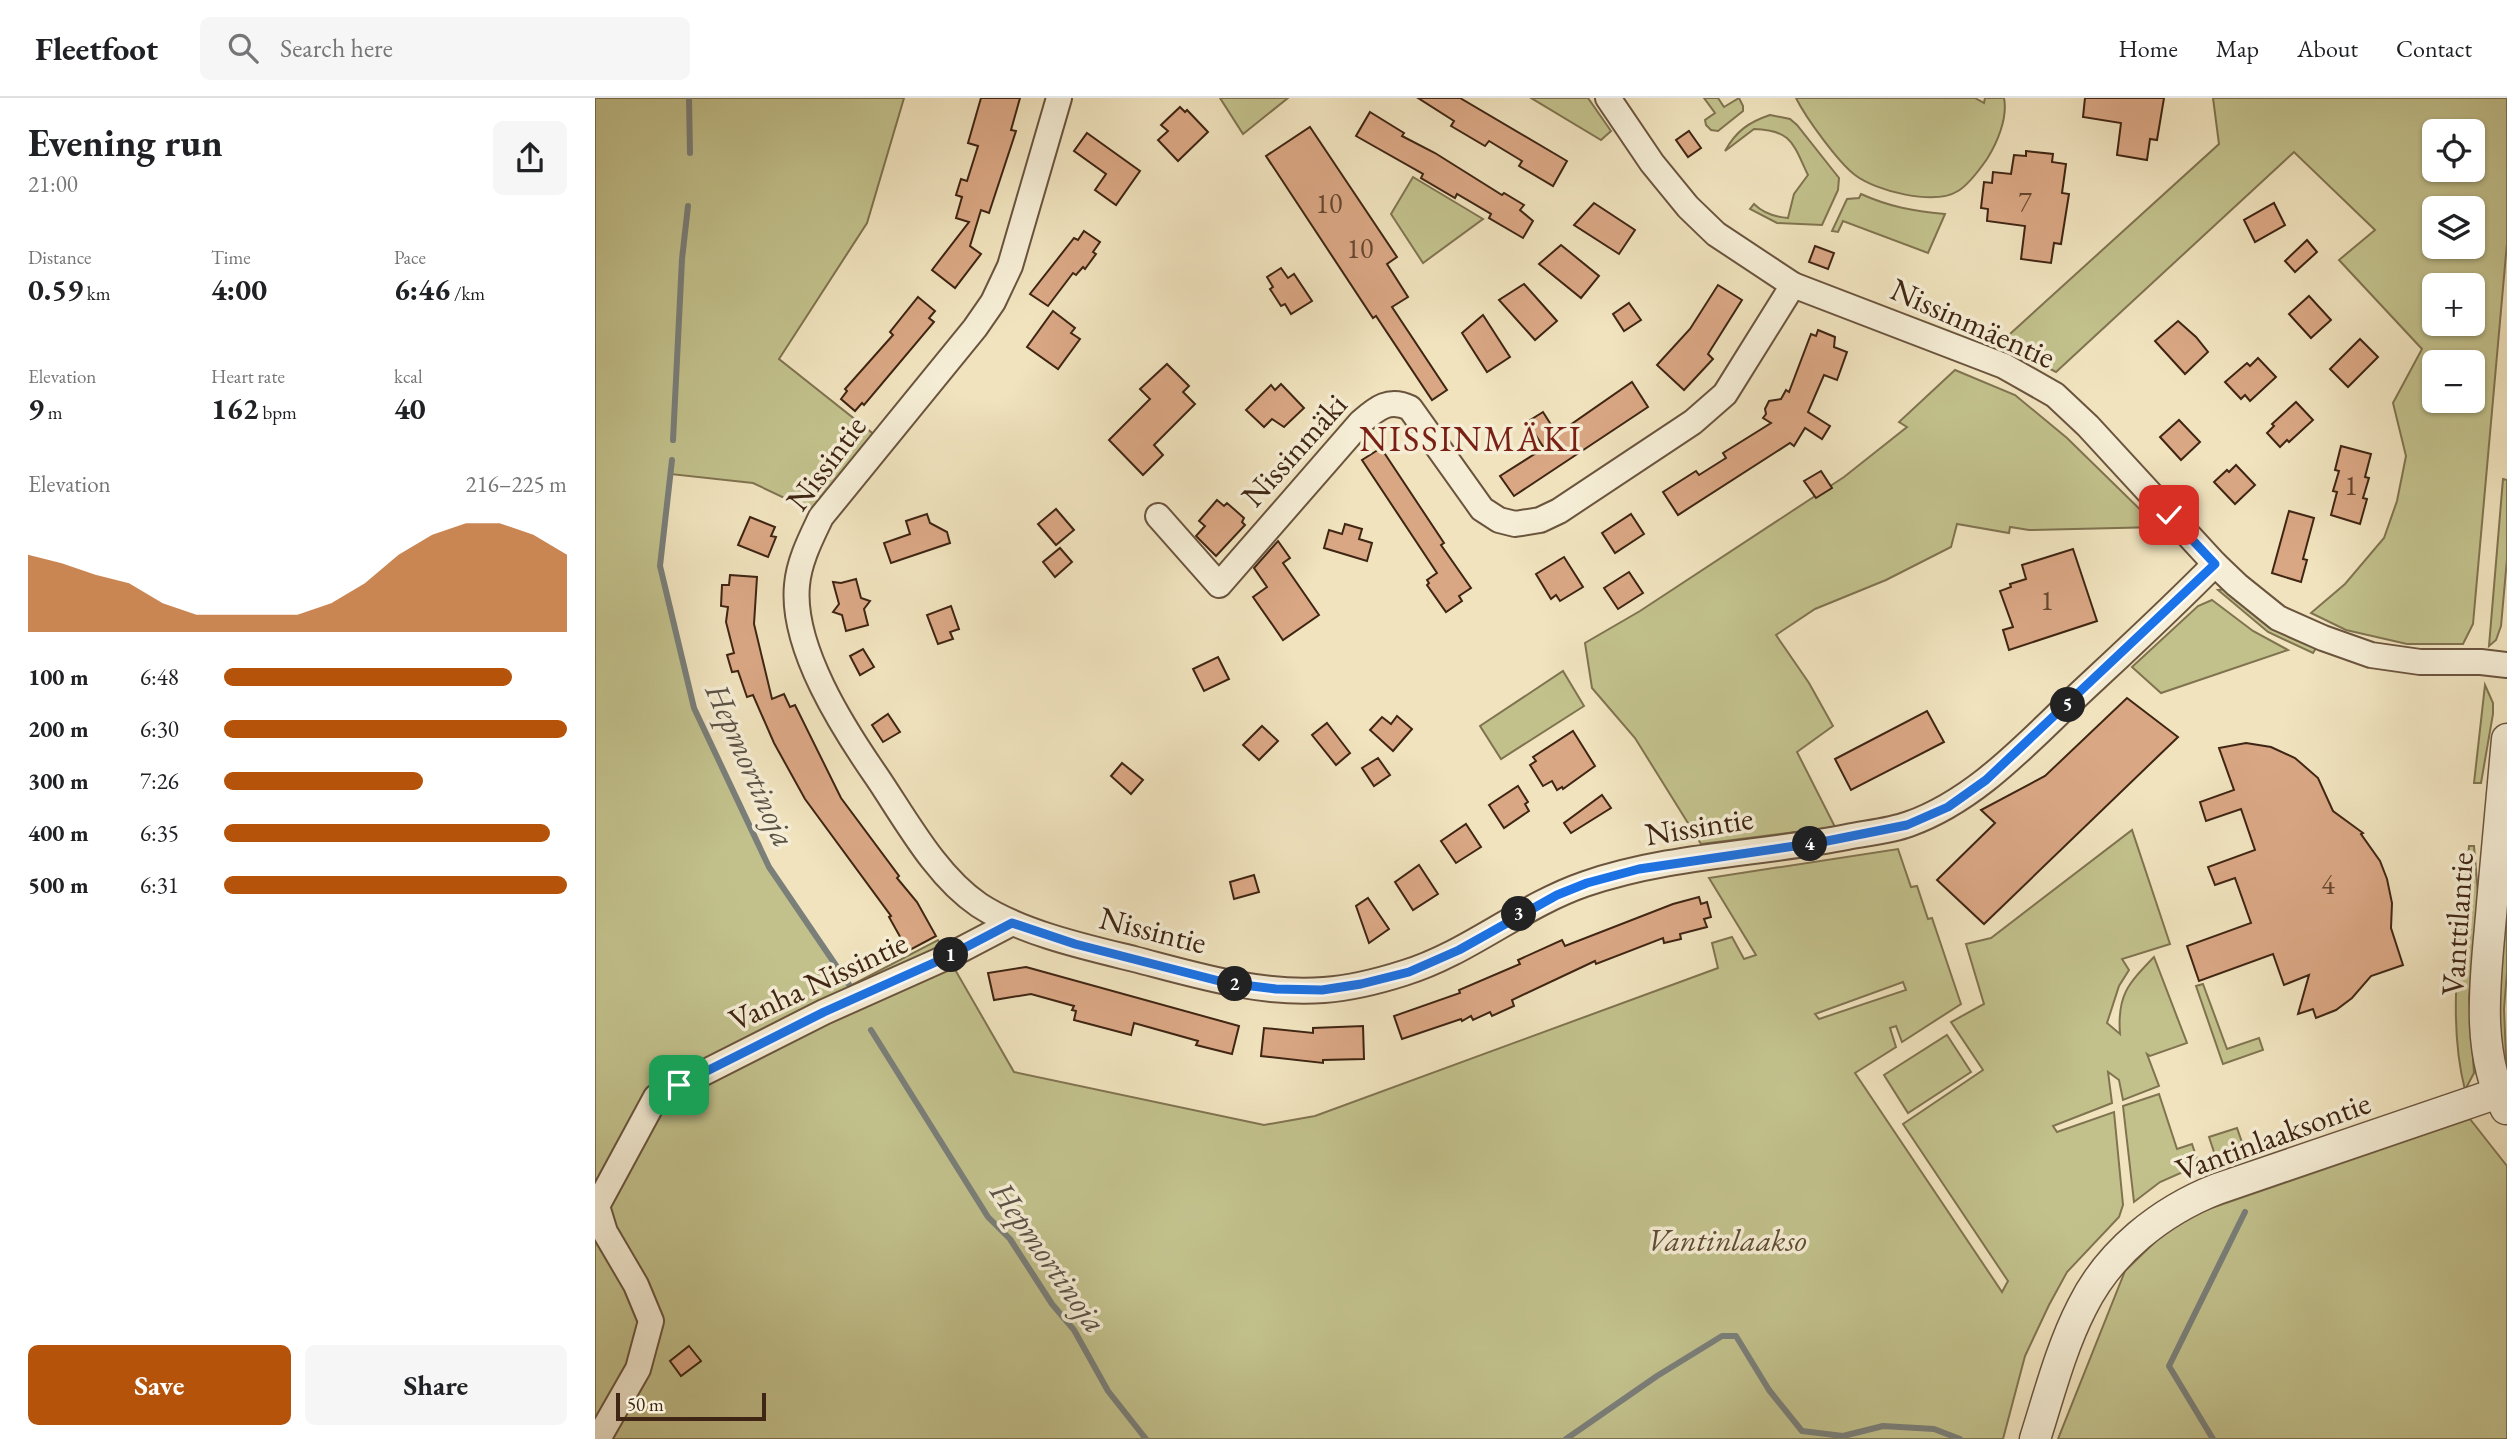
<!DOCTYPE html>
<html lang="en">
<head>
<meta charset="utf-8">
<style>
	body { margin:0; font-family:"EB Garamond",serif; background:#f6f6f6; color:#202124; height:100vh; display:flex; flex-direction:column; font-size:26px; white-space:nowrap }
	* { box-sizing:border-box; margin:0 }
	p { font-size:23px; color:#757577 }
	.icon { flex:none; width:38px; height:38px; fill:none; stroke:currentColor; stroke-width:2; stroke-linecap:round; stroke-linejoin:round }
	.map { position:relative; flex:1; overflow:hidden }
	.sheet { display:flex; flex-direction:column; background:#fff; width:595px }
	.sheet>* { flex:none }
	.fabs { position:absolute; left:1827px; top:21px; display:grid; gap:14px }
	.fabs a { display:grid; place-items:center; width:63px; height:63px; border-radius:10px; background:#fff; box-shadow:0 2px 5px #0004; font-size:35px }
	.scale { position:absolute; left:21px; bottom:18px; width:150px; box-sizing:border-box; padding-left:7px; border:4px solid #3f2513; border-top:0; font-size:19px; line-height:24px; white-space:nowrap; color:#3f2513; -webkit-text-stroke:5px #f5edd5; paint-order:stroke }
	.pin { position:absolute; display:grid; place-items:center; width:60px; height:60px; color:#fff; margin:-30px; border-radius:14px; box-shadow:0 4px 10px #0006 }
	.km { position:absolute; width:35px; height:35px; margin:-18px; border-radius:50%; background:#222; color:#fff; font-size:19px; line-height:35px; text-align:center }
	.round { display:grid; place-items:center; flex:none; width:74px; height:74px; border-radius:10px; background:#f6f6f6 }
	.head { display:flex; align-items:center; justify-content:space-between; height:119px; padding:0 28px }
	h1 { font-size:38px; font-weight:700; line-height:52px }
	.stats { display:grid; grid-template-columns:repeat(3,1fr); gap:10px; height:119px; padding:7px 28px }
	.stats div { display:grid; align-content:center }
	.stats b { font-size:30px; font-weight:700 }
	.stats small { font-size:19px; font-weight:400 }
	.stats p { font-size:19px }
	.chart { height:196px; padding:14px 28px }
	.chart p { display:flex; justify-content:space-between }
	.chart svg { width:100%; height:126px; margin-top:7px; fill:#b45309; opacity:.7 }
	.primary-button { display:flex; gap:14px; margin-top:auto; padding:14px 28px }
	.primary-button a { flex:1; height:80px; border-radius:10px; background:#b45309; color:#fff; font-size:28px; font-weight:700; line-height:80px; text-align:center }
	.primary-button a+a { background:#f6f6f6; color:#202124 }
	ul { padding:0 28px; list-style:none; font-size:23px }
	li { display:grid; grid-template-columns:112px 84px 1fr; align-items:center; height:52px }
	li i { height:18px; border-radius:9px; background:#b45309 }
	header { display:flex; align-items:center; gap:42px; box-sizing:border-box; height:98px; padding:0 35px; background:#fff; border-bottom:2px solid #e0e0e0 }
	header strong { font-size:33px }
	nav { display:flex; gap:38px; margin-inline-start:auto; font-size:24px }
	.search { width:490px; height:63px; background:#f6f6f6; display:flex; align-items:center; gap:18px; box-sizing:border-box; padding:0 24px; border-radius:10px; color:#757577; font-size:26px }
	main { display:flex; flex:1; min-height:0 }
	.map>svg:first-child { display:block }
	.green { fill:#c2c18c; stroke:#807350; stroke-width:2; fill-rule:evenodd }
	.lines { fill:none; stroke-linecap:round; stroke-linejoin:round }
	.stream { stroke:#7a7f7a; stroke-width:6 }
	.building { fill:#daa784; stroke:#3f2513; stroke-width:2 }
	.minor-casing { stroke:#6b543e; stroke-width:28 }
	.tertiary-casing { stroke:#6b543e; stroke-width:33 }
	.minor { stroke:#f5edd5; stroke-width:24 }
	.tertiary { stroke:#f5edd5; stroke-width:30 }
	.route-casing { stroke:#fff; stroke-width:14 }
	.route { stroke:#1a73e8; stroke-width:9 }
	.labels { text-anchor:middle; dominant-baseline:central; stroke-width:7; stroke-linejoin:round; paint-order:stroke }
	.number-label { font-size:28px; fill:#66462f }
	.street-label { font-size:32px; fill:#3f2513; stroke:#f5edd5 }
	.park-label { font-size:32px; font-style:italic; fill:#604c31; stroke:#f5edd5 }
	.water-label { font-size:33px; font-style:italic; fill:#5c5246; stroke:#f5edd5 }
	.quarter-label { font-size:35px; letter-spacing:2px; fill:#7a1f14; stroke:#f5edd5 }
</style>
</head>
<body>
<header>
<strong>Fleetfoot</strong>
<div class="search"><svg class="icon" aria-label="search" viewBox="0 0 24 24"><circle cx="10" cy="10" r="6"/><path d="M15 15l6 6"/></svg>Search here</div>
<nav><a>Home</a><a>Map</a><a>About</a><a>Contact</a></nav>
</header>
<main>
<section class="sheet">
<div class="head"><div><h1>Evening run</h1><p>21:00</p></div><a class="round"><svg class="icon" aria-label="share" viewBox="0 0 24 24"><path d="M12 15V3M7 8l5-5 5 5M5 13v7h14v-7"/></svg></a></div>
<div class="stats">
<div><p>Distance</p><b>0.59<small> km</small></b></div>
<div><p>Time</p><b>4:00</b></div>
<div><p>Pace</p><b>6:46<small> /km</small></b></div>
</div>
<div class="stats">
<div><p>Elevation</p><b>9<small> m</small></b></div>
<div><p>Heart rate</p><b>162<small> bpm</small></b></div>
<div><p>kcal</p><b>40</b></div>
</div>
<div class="chart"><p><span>Elevation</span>216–225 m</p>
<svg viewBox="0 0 160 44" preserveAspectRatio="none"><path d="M0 44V17L10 20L20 24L30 27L40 34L50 38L60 38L70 38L80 38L90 34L100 27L110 17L120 10L130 6L140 6L150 10L160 17V44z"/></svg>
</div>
<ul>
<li><b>100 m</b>6:48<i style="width:84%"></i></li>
<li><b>200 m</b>6:30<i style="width:100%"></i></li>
<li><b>300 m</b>7:26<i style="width:58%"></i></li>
<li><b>400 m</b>6:35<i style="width:95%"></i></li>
<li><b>500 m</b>6:31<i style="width:100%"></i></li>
</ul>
<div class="primary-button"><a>Save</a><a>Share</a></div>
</section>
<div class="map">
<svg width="1912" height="1341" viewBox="0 0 1912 1341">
	<rect width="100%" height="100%" fill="#f0e3be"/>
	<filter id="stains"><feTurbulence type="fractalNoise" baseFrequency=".00286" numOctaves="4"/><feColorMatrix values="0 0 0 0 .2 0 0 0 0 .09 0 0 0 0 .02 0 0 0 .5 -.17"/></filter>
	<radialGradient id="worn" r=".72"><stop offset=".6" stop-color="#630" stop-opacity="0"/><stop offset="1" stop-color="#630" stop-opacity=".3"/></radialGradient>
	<!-- green -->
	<g class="green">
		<path d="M0,0H309L272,125L184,261L281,338L219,414L158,385L76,376L65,468L99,610L174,769L255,888L343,842L419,974L669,1027L720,1018L1123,870L1117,845L1137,839L1149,861L1161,857L1114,780L1303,751L1316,789L1322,788L1333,821L1337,820L1366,906L1307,944L1301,928L1295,930L1301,949L1260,975L1407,1194L1413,1183L1308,1026L1388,972L1356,924L1389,906L1371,846L1396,840L1537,732L1575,846L1527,861L1534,872L1524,888L1512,925L1525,936C1522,897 1533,886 1559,859L1592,945L1555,958L1552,956L1564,988L1528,1002L1524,982L1513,974L1517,1005L1458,1028L1462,1034L1519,1014L1528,1107L1524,1119L1472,1174L1454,1207L1430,1258L1408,1341H0ZM1308,884L1311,892L1224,921L1220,916Z"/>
		<path d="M625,0H693L648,36Z"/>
		<path d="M936,0H993L1016,33L1006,42Z"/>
		<path d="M1109,0H1123L1129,9L1144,0L1148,8V13L1123,33L1116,32L1111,27L1110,22L1120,15Z"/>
		<path d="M1201,0H1380L1389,5L1390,0H1409C1413,20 1402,45 1392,61C1385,71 1373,87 1363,93C1339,108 1281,93 1260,77C1243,64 1211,20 1201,0Z"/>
		<path d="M1618,0H1912V145L1878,526L1868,546H1812L1751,532L1716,515L1750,486L1789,440L1802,403L1811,358L1798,305L1827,251L1744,162L1780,132L1699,54L1461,274L1405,245L1624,46ZM1878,33V72H1839V33ZM1878,110V149H1839V110ZM1839,187H1878V226H1839ZM1839,264H1878V303H1839Z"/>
		<path d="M1175,17L1195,21L1202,27L1244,80L1243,92L1227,127L1182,125L1155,111L1159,106C1169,116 1180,119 1193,120L1199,96L1213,77C1198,46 1197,32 1159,31L1130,53C1141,33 1154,24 1175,17Z"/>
		<path d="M818,79L888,121L828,165L796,116Z"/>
		<path d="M1266,96C1295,109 1318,113 1350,116L1333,155L1248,123L1243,134L1237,133L1252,101L1264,100Z"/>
		<path d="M1360,272L1420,297L1472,340L1563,429L1434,432L1415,429L1414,435L1362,426L1356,449L1291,482L1220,511L1181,537L1214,585L1238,628L1202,654L1240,729L1106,746L1040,640L997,590L990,545L1045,513L1249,379L1312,329L1304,324Z"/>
		<path d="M1908,381L1912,382V461L1906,528L1901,542L1894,548Z"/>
		<path d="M1630,491L1721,550L1718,555L1673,534L1623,492Z"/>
		<path d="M1617,502L1658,533L1693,552L1566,595L1537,569L1603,508Z"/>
		<path d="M968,573L989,608L906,661L885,628Z"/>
		<path d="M1890,587L1898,605V616L1886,685H1879Z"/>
		<path d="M1874,748H1879L1883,796L1874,900L1879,975L1870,992C1850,914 1868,827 1874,748Z"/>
		<path d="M1912,752V874L1909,911L1912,983L1900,941Z"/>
		<path d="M1608,886L1632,951L1664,940L1668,952L1628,966L1601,888Z"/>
		<path d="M1352,937L1376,974L1313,1015L1289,977Z"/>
		<path d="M1564,996L1582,1051L1597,1046L1604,1067L1565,1084L1539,1104L1528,1008Z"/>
		<path d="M1875,1021L1912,1068V1341H1463L1530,1173L1568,1136L1599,1116Z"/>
		<path d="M1642,1030L1649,1050L1621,1060L1614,1039Z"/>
	</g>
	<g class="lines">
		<!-- stream -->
		<g class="stream">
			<path d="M94,0L95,55"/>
			<path d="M78,342L87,161L93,108"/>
			<path d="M77,362L65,468L99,610L174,769L255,888"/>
			<path d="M276,932L393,1119L415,1141L457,1206L479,1232L513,1293L551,1341"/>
			<path d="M971,1341L1062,1278L1127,1238H1141L1174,1292L1207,1333L1248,1338L1288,1328L1339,1331L1365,1341"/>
			<path d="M1618,1341L1574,1268L1650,1114"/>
		</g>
	</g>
	<!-- building -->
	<g class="building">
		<path d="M386,0H425L416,32L421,33L394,115L386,112L375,148L386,156L360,190L337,172L374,124L361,120L367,99L361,97L366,81L372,83L383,48L373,45Z"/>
		<path d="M823,0H865L972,63L958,88L924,68L927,63L894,43L890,48L856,28L859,23Z"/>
		<path d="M1490,0H1569L1562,42L1555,41L1552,62L1522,57L1526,25L1488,19Z"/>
		<path d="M585,9L590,14L592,12L613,34L583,63L563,42L573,33L566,27Z"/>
		<path d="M775,14L809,35L807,38L840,55L907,97L909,95L929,107L925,112L938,123L928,140L894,120L896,116L862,96L860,100L826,80L828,76L761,38Z"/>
		<path d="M715,29L802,159L792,166L813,199L797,209L852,292L837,302L781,218L778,220L671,58Z"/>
		<path d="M1094,33L1106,50L1093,59L1081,42Z"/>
		<path d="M492,35L545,73L521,107L500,92L511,76L479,53Z"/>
		<path d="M1431,53L1458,56L1457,64L1471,66L1467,95L1474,96L1466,146L1459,145L1456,165L1426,161L1430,128L1392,123L1393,111L1386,110L1389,84L1397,85L1398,74L1416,76L1419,57L1431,58Z"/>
		<path d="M999,105L1040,132L1024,156L979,127Z"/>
		<path d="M1679,105L1690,127L1660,144L1649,122Z"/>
		<path d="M489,133L505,144L498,154L501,156L490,171L488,169L481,177L478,175L453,208L435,196L479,140L483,142Z"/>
		<path d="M1712,142L1722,154L1700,174L1690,163Z"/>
		<path d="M966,147L1004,178L986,200L944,166Z"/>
		<path d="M1220,148L1239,155L1233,171L1214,164Z"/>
		<path d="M686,170L693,180L699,176L717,203L696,216L690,206L686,208L675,191L678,189L672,179Z"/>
		<path d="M929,186L962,223L940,242L904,202Z"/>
		<path d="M1123,187L1147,202L1113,256L1118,261L1089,292L1062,267L1095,231Z"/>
		<path d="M1714,198L1736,222L1716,240L1694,216Z"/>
		<path d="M323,199L340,213L334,220L339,224L269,307L267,305L260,313L246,301L252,293L250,291L298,237L295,234Z"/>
		<path d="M1034,205L1046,222L1029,233L1018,216Z"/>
		<path d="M458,213L480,230L476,235L485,241L463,271L432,249Z"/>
		<path d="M888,217L915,259L892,274L867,235Z"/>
		<path d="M1583,223L1601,239L1613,254L1590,276L1560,243Z"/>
		<path d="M1223,232L1240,239L1239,249L1252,254L1242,282L1229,277L1213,314L1235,328L1227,341L1210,330L1199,348L1195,345L1083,417L1068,394L1101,373L1104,377L1131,360L1128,355L1176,325L1168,320L1171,316L1170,311L1174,303L1186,301L1191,292L1194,294L1216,236L1221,238Z"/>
		<path d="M1765,241L1783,259L1753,289L1735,271Z"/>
		<path d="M1663,260L1681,279L1655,303L1650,297L1646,301L1630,284L1652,265L1655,268Z"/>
		<path d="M572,266L594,288L588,294L600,306L559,347L568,357L548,377L514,342L555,301L545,291Z"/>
		<path d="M1037,284L1053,309L919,398L905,378L949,350L932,324L948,314L962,336Z"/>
		<path d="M686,286L709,310L689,329L677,321L669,329L651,312L676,287L680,292Z"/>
		<path d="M1701,304L1718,322L1694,344L1692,342L1685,349L1672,335L1679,328L1677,326Z"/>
		<path d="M1584,322L1605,344L1586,362L1565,339Z"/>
		<path d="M1746,348L1776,356L1770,379L1774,380L1768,400L1772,401L1765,426L1736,417L1742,394L1738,393L1744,373L1740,372Z"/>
		<path d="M786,350L849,445L846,447L876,490L864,498L867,503L851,514L832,487L834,485L832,482L842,475L767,362Z"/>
		<path d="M1641,367L1660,387L1640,406L1619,384L1632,372L1634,374Z"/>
		<path d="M1226,373L1237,390L1221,400L1209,383Z"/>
		<path d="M622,402L629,408L632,405L649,420L647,424L650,427L621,458L601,438L610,428L604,423Z"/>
		<path d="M461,411L479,432L461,447L443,426Z"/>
		<path d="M1694,413L1719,420L1708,461L1712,462L1706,484L1677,475Z"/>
		<path d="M332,416L335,425L352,434L355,445L296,465L289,445L315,436L311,423Z"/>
		<path d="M1036,416L1049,436L1020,455L1007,435Z"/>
		<path d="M155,419L180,429L176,438L181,439L173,459L143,447Z"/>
		<path d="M750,426L767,431L764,441L777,445L772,463L729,450L734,432L747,436Z"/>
		<path d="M683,443L695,460L688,465L724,517L688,542L658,499L672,489L659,470Z"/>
		<path d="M465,450L477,464L460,479L448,464Z"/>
		<path d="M1478,451L1502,523L1414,552L1408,532L1418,529L1405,493L1416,489L1415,486L1431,481L1427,467Z"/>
		<path d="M969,459L988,489L965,503L961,497L956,501L941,476Z"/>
		<path d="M1034,474L1048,495L1023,511L1009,490Z"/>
		<path d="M135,477L162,479L159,526L177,601L189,596L195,609L200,607L246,700L304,778L302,780L322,804L341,838L313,853L294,819L296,818L210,701L179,645L158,597L152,599L143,573L137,574L132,557L139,555L131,524L133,509L126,508L127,487H134Z"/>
		<path d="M261,481L266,500L275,503L269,511L273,527L251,533L247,517L238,514L244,506L238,484L246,485Z"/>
		<path d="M356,508L364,531L355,534L358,541L343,546L332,517Z"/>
		<path d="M268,551L279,569L265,577L255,558Z"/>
		<path d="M623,559L634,581L609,593L598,571Z"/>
		<path d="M1532,600L1583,639L1389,826L1342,782L1400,725L1386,712L1450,678Z"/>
		<path d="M1332,613L1349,644L1256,692L1240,661Z"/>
		<path d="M293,616L305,634L288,644L277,627Z"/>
		<path d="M802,618L817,631L798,653L775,632L787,619L796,626Z"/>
		<path d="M732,625L755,655L741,667L717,637Z"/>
		<path d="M667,628L683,643L664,662L648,647Z"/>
		<path d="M978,633L1000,668L968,691L967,689L962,692L957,683L948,688L935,667L941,663L938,659Z"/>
		<path d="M1651,645L1676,649L1700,660L1723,680L1738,713L1768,735L1766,736L1785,763L1792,781L1797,805L1796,830L1808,867L1776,878L1757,900L1741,912L1721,920L1718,911L1703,916L1714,877L1689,887L1678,856L1604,883L1592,848L1656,825L1640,780L1620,787L1613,769L1660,752L1646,711L1611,723L1605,704L1639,692L1624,650Z"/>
		<path d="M783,660L795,677L779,688L767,670Z"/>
		<path d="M527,665L548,682L536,696L516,678Z"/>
		<path d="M923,688L933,704L930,706L934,713L909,730L894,707Z"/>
		<path d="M1007,697L1016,710L976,735L969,725Z"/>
		<path d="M871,726L886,749L861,765L846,743Z"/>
		<path d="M824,767L843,796L818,812L800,784Z"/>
		<path d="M659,777L664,794L639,801L635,784Z"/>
		<path d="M1104,799L1106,806L1112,804L1116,819L1109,821L1112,829L1085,836L1086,841L1069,845L1068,840L1001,866L1000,863L917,902L919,908L897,918L895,914L878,922L876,918L867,923L866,921L807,941L799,918L865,895L864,892L925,866L923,862L967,842L970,848L1078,806Z"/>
		<path d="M773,800L794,831L774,845L761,808Z"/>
		<path d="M431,869L644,928L637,956L601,947L603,943L539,925L536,937L479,922L481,913L477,912L479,908L436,896L399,902L393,875Z"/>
		<path d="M768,928L769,961L728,962V965L666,958L669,930L718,935V930Z"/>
		<path d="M94,1248L106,1263L86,1278L75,1263Z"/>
	</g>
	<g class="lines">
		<!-- minor casing -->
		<g class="minor-casing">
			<g id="minor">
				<path d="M464,0L415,168L398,204L380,230L226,419C216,440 204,463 202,487C196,549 248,630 282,679C311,722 341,778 384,807C427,835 490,849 539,861C601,877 665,897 729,892C756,890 784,883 809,875C874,855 926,808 990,786C1074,757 1165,756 1252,739C1272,735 1295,733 1314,726C1381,702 1431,646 1481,599C1528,555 1575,512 1620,466"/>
				<path d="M1013,0L1057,65L1093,109L1121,136L1198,187L1409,268L1460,297L1493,328L1620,466L1642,487L1683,520L1728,540L1776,557L1825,564H1886L1912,567"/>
				<path d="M563,418L624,487L766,324C782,310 794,300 815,310L887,411L904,422L920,426L945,422L964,413L1098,324L1130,296L1198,187"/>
				<path d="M3,1341L43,1271L56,1223L41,1187L10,1134L2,1108L61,999L229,914L352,859L417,825"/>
			</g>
		</g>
		<!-- tertiary casing -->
		<g class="tertiary-casing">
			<g id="tertiary">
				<path d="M1911,1011C1878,950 1892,872 1897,806C1902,751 1907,696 1912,641"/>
				<path d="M1440,1341C1454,1297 1466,1250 1487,1209C1514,1154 1566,1113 1622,1091L1903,995"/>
			</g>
		</g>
		<!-- minor -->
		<use href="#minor" class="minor"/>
		<!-- tertiary -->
		<use href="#tertiary" class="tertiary"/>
	</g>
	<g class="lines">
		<!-- route casing -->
		<g class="route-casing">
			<path id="route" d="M84,987L229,914L352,859L417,825L480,846L632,885L681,891L727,892L766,886L814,874L864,852L962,797L992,785L1044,771L1227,744L1312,727L1353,709L1391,682L1620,466L1574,417"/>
		</g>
		<!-- route -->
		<use href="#route" class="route"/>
	</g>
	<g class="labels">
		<!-- number labels -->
		<g class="number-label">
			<text x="1430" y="103">7</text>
			<text x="734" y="105">10</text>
			<text x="765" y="150">10</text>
			<text x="1756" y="387">1</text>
			<text x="1452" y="502">1</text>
			<text x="1733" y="786">4</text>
		</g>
		<!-- street labels -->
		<g class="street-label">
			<text transform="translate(1378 225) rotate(24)">Nissinmäentie</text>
			<text transform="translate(699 352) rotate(-48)">Nissinmäki</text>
			<text transform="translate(231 365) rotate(-53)">Nissintie</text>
			<text transform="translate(1104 728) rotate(-9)">Nissintie</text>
			<text transform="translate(1862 826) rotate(-86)">Vanttilantie</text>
			<text transform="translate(558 832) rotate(14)">Nissintie</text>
			<text transform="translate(223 883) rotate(-25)">Vanha Nissintie</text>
			<text transform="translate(1678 1038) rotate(-20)">Vantinlaaksontie</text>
		</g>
		<!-- park labels -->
		<g class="park-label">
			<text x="1132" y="1142">Vantinlaakso</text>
		</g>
		<!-- water labels -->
		<g class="water-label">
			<text transform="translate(156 667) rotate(66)">Hepmortinoja</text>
			<text transform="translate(454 1159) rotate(55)">Hepmortinoja</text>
		</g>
		<!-- quarter labels -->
		<g class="quarter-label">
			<text x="876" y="340">NISSINMÄKI</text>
		</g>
	</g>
	<rect width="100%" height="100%" filter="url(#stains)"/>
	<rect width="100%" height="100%" fill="url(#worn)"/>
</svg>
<div class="fabs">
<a><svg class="icon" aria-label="locate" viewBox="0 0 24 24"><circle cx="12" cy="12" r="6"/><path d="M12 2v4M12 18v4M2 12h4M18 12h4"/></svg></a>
<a><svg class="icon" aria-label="layers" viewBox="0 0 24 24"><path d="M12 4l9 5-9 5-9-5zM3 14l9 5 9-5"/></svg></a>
<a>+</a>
<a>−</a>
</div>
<div class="scale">50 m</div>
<div class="pin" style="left:84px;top:987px;background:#1e9e55"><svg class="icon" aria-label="arrive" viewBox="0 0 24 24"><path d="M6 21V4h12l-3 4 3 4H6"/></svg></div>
<div class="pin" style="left:1574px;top:417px;background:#d93025"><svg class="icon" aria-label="check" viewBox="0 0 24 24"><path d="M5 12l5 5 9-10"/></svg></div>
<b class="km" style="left:356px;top:857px">1</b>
<b class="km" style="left:640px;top:886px">2</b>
<b class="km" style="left:924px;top:816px">3</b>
<b class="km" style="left:1215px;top:746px">4</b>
<b class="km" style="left:1473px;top:607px">5</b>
</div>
</main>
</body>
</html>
